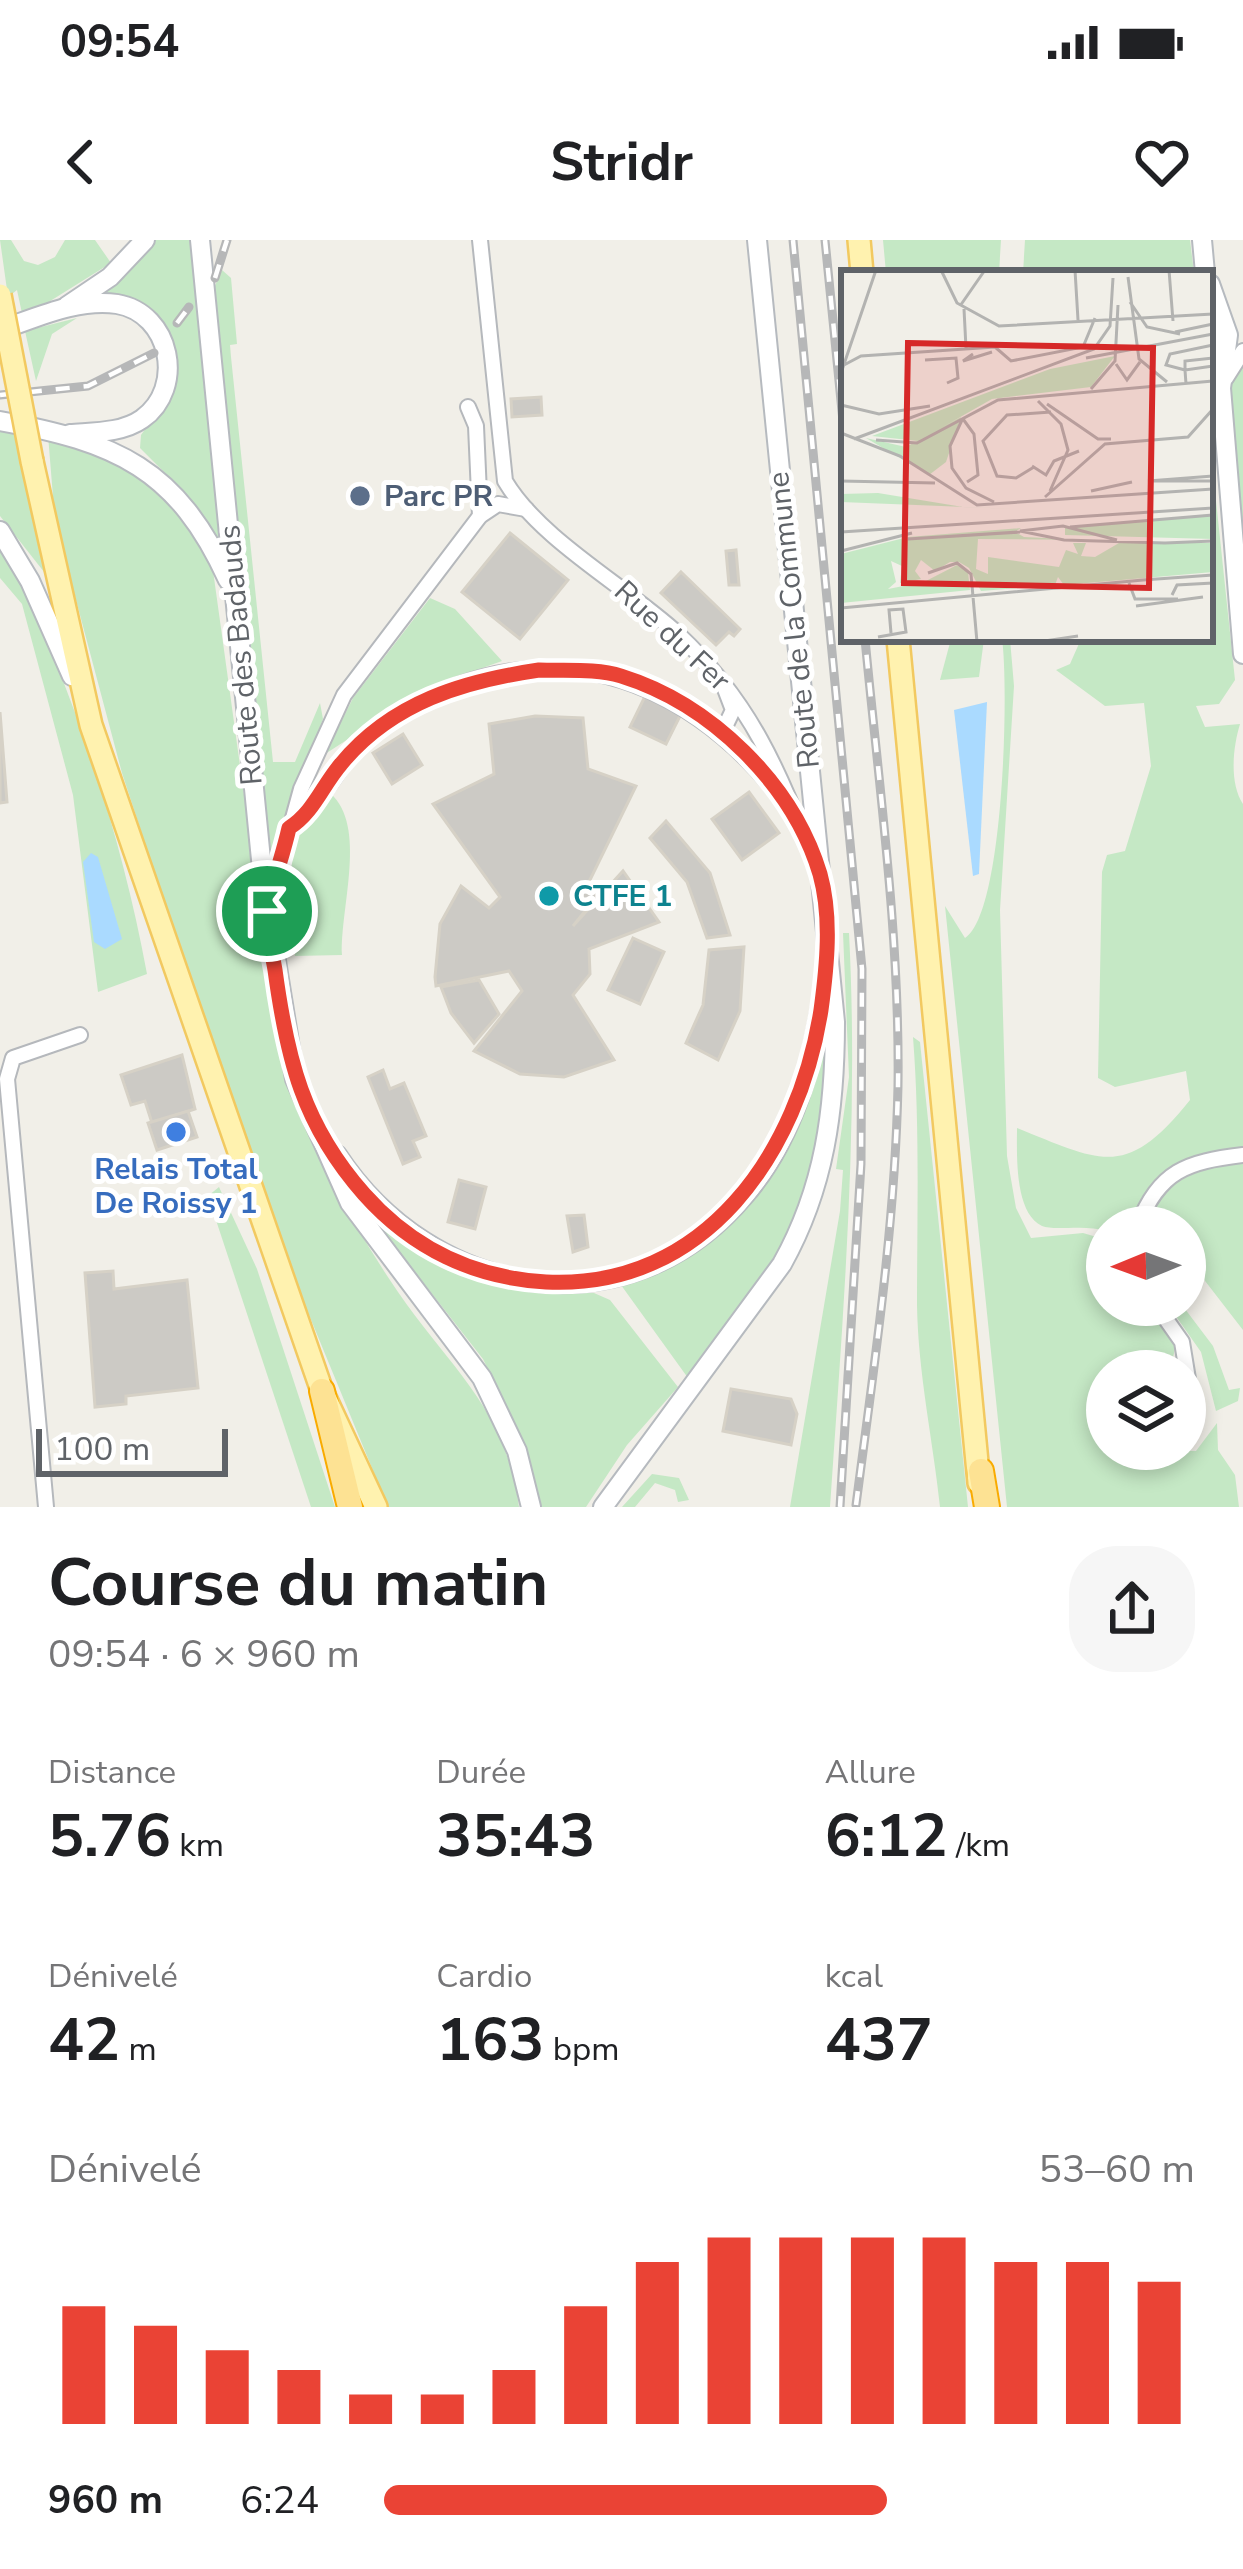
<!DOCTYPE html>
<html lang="fr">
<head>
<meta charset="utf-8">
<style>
	body { margin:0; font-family:"Nunito Sans",sans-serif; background:#f6f6f6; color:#202124; height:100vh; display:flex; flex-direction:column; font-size:45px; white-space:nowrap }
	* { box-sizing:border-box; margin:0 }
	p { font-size:39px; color:#757577 }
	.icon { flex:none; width:66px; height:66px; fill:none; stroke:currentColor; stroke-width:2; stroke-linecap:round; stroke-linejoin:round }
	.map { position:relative; height:1267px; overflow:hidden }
	.sheet { display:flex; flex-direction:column; background:#fff; flex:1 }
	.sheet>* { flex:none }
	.needle { width:78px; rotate:269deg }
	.tools { position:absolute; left:1086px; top:966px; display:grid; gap:24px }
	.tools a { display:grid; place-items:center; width:120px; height:120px; border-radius:50%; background:#fff; box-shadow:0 6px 18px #0003; font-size:60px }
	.scale { position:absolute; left:36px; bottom:30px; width:192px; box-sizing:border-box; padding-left:12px; border:6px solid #5f6368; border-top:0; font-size:33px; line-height:42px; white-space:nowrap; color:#5f6368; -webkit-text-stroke:9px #fff; paint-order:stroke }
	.pin { position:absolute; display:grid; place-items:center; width:102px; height:102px; color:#fff; margin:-51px; border:6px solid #fff; border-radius:50%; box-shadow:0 3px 12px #0007 }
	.round { display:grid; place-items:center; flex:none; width:126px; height:126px; border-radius:48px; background:#f6f6f6 }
	.summary { display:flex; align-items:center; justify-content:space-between; height:204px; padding:0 48px }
	h1 { font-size:66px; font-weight:700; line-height:90px }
	.stats { display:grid; grid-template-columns:repeat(3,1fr); gap:18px; height:204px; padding:12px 48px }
	.stats div { display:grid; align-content:center }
	.stats b { font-size:60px; font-weight:700 }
	.stats small { font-size:33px; font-weight:400 }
	.stats p { font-size:33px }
	.chart { height:336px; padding:24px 48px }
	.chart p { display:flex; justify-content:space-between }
	.chart svg { width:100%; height:216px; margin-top:12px; stroke:#ea4335; stroke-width:6 }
	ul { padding:0 48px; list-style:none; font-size:39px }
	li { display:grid; grid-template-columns:192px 144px 1fr; align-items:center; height:90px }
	li i { height:30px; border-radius:15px; background:#ea4335 }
	.status { display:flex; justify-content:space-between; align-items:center; height:84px; padding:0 60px; background:#fff; direction:ltr }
	.status svg { height:33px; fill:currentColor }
	header { display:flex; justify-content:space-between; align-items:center; height:156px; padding:0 48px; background:#fff; font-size:54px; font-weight:700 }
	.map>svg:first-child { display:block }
	.green { fill:#c5e8c5 }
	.water { fill:#aadaff }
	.building { fill:#cccac5; stroke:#d6d1c6; stroke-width:3 }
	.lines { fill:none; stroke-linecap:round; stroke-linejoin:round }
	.street-casing { stroke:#b5b8bc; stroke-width:18 }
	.secondary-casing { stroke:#b6babf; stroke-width:22 }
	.primary-casing { stroke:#f2c960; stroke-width:26 }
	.highway-casing { stroke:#f9ab00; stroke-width:28 }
	.street { stroke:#fff; stroke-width:14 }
	.secondary { stroke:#fff; stroke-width:18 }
	.primary { stroke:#fff2af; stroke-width:21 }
	.highway { stroke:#fde293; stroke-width:24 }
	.rail-casing { stroke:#b6b7b8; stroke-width:9 }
	.rail { stroke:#fff; stroke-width:4.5; stroke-dasharray:14; stroke-linecap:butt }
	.primary-bridge-casing { stroke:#f2c960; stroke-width:26; stroke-linecap:butt }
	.primary-bridge { stroke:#fff2af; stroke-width:21 }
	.route-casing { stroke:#fff; stroke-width:24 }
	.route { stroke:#ea4335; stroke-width:15 }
	.service-dot { fill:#5c6f8a; stroke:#fff; stroke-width:4.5 }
	.culture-dot { fill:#0f9aa8; stroke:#fff; stroke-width:4.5 }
	.shop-dot { fill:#3f7fe0; stroke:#fff; stroke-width:4.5 }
	.labels { text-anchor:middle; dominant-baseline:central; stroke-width:10; stroke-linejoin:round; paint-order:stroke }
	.service-label { font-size:30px; font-weight:bold; fill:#4e5e75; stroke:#fff; text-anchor:start }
	.street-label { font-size:30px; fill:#5f6368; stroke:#fff }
	.culture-label { font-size:30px; font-weight:bold; fill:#0d838f; stroke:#fff; text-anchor:start }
	.shop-label { font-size:30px; font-weight:bold; fill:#366cbe; stroke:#fff }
	.inset-river { fill:none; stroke:#aadaff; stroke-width:6 }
	.inset-road { fill:none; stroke:#b3b3b1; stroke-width:3 }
	.view { fill:#d62828; fill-opacity:0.15; stroke:#d62828; stroke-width:6 }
	.inset-edge { fill:none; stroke:#5f6368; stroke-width:6 }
</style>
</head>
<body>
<div class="status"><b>09:54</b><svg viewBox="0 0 49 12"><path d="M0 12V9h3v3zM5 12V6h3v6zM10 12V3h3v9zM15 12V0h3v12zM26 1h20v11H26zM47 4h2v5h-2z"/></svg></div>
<header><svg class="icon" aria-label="back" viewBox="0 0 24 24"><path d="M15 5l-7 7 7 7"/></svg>Stridr<svg class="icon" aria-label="heart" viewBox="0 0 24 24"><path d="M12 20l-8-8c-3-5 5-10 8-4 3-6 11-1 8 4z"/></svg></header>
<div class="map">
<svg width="1243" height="1267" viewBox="0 0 1243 1267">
	<rect width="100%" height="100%" fill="#f1efe8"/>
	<!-- green -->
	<g class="green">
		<path d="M0,0H11L24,21L38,25L55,17L65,0H95L111,23L23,78L17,50L8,57Z"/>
		<path d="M150,0H193L225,321L185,253L140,208L141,195L170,154L160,81L93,56Z"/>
		<path d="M883,0H1001L999,33H886Z"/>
		<path d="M1025,0H1190L1194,33H1023Z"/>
		<path d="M222,30L231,38L237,104L230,105L231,117L273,522H295L320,463L323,479L283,581L271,638L214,48Z"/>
		<path d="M77,78L52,94L36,141L25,91Z"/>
		<path d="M1243,119V302L1227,146Z"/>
		<path d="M0,191L16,192L48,337L0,276Z"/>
		<path d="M48,195C122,211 168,258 211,316L282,829C312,908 350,982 398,1052C450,1128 506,1168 519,1267H388L263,963L122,533L55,281Z"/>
		<path d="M1210,204L1235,440L1219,464L1196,466L1205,487L1240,484C1233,507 1229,543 1243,564V910C1177,918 1157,923 1130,987H1107V991C1086,984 1054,991 1042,986C1014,973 1017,913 1017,888C1102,922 1126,940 1190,860L1186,831L1115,847L1098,838L1102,632L1107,615L1125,611L1151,526L1144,463L1105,466L1056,430L1070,424L1081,399H1210Z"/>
		<path d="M0,311L11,321C73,450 121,592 147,734L98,752L73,555L22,364L0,338Z"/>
		<path d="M430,358L455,369L502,421L429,447L325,514L353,458Z"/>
		<path d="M951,399H984L979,437L940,440Z"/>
		<path d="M1002,399H1010L1014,446L1000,670L1007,916L1016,968L1031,998L1083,993L1107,1000V1065H1149L1177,1100L1171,1126L1162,1131L1159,1123L1136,1131H1107V1209L1196,1211L1217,1183L1218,1210L1235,1235L1239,1267H1007L945,666L965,698C1004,674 1009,448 1002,399Z"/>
		<path d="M330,553C368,586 340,668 342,715L295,716L289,659L294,593Z"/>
		<path d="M843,693H849C859,885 843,1076 830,1267H790L840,971L843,930L836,929L849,837Z"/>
		<path d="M827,792C826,823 827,855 823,886C812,983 746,1063 688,1138L621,1045C720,1001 753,981 792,878C802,851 810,815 827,792Z"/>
		<path d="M913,797L920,802L968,1267H940C933,1200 918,1133 917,1065C917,975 920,887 913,797Z"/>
		<path d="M1243,922V1090L1185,1015V987H1144C1160,939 1197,929 1243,922Z"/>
		<path d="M219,947L257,1029L335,1267H311L208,956Z"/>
		<path d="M368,972L449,1029L540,1053H594L610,1060L678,1147L627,1205L586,1267H538L521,1197L483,1119Z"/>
		<path d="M1168,1065H1182L1213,1106L1229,1150L1240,1148L1238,1161L1216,1171L1201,1112Z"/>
		<path d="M652,1234L679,1238L689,1260L678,1262L675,1250L655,1243L635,1267H622Z"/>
	</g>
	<!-- water -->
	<g class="water">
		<path d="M987,462L979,634L973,636L954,470Z"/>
		<path d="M91,613L98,617L122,699L105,709L94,702L83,622Z"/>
	</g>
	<!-- building -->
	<g class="building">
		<path d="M541,157L542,175L512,177L511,159Z"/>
		<path d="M510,293L568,340L520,399L462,352Z"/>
		<path d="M736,310L739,345H729L726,311Z"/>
		<path d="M681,332L740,389L734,396L729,392L716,405L661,353Z"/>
		<path d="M652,442L688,460L666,504L630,487Z"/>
		<path d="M0,472L7,562L0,563Z"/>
		<path d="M535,476L583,478L588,529L636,546L586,648L598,655L573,686L623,631L659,682L589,709L590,734L573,755L614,820L564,837L520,834L474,811L522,751L509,731L436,746L435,737L440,684L461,646L489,668L500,657L433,564L494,534L489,484Z"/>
		<path d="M403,494L422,525L392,544L373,513Z"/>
		<path d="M749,552L779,593L742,620L712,579Z"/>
		<path d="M666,581L710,633L730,695L707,698L687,642L650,598Z"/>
		<path d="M633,698L664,712L640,764L608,750Z"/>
		<path d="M744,707L740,771L718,820L686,803L703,765L709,710Z"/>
		<path d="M479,740L499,774L474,803L451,773L441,747Z"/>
		<path d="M182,815L195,869L152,883L145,861L131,865L121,835Z"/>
		<path d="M383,830L390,849L404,843L426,896L413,901L420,917L403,924L368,837Z"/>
		<path d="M188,871L197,897L157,910L148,883Z"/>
		<path d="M459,940L486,947L475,989L448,982Z"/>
		<path d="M584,975L588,1007L573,1012L567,976Z"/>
		<path d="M113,1031L114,1049L187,1040L198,1148L126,1156V1164L95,1167L85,1033Z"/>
		<path d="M731,1149L791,1159L797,1174L791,1205L723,1191Z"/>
	</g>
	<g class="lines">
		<!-- street casing -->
		<g class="street-casing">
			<g id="street">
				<path d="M480,0L505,241C540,300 627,347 678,394C751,462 779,531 814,622"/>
				<path d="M1226,138L1243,111"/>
				<path d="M468,167L476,186L480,276"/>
				<path d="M722,493L733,470L725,449"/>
				<path d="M289,588C324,566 338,520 373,493C521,379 681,424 787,566"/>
				<path d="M269,665L301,549L344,455L480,276L498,264L526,269"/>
				<path d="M1137,987C1160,930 1186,922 1243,915"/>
				<path d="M1156,1065L1182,1102L1189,1145"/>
				<path d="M46,1267L7,839L13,818L80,795"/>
			</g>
		</g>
		<!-- secondary casing -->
		<g class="secondary-casing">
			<g id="secondary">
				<path d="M200,0L263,640L295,839L350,963L482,1138L517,1211L531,1267"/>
				<path d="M1202,0L1205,33"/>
				<path d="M1210,44L1228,95L1221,148L1243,414"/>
				<path d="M67,66L110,37L145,0"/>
				<path d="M1210,86V126"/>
				<path d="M0,90C36,78 78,58 117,64C171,73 186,148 142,179C122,193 94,192 70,194"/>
				<path d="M0,181C116,202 177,228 228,340"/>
				<path d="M0,291L30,341L72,436"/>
				<path d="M337,915C431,1058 626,1095 744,956C796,896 813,820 825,744"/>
				<path d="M603,1267L782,1024C825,947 835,869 835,782L757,0"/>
			</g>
		</g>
		<!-- primary casing -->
		<g class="primary-casing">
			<g id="primary">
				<path d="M859,0L862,33"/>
				<path d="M32,221L91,485L322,1151L376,1267"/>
				<path d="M898,399L979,1243"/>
			</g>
		</g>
		<!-- highway casing -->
		<g class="highway-casing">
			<g id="highway">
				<path d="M322,1151L350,1267"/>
				<path d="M981,1231L987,1267"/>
			</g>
		</g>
		<!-- street -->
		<use href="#street" class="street"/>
		<!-- secondary -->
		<use href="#secondary" class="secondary"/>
		<!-- primary -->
		<use href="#primary" class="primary"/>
		<!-- highway -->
		<use href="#highway" class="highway"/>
		<!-- rail casing -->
		<g class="rail-casing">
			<g id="rail">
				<path d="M793,0L862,729L861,924L840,1267"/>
				<path d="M825,0L844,191"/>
				<path d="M215,38L227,0"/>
				<path d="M177,83L189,67"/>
				<path d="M0,155L88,146L154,113"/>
				<path d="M856,1265C874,1126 895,987 898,846C900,697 879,547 865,399"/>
			</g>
		</g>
		<!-- rail -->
		<use href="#rail" class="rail"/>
		<!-- primary-bridge casing -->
		<g class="primary-bridge-casing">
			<path id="primary-bridge" d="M0,55L32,221"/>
		</g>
		<!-- primary-bridge -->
		<use href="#primary-bridge" class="primary-bridge"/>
	</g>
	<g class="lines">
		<!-- route casing -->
		<g class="route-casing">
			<path id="route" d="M539,430C565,431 597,428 621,436C711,464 793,544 820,634C832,677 827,726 821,770C799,911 706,1050 546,1042C474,1038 412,1008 364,954C303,885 287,819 275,730C272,711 264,686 268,667C273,641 283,615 289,588C314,572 322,546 341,524C392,462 464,441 539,430Z"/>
		</g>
		<!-- route -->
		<use href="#route" class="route"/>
	</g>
	<!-- markers -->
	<circle class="service-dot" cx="360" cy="256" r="12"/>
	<circle class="culture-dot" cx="549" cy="656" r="12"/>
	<circle class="shop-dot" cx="176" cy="892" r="12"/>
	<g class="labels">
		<!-- service labels -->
		<g class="service-label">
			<text x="384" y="256">Parc PR</text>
		</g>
		<!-- street labels -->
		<g class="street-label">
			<text transform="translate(794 380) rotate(-96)">Route de la Commune</text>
			<text transform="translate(672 396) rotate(43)">Rue du Fer</text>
			<text transform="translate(241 415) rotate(-95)">Route des Badauds</text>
		</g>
		<!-- culture labels -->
		<g class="culture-label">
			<text x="573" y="656">CTFE 1</text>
		</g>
		<!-- shop labels -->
		<g class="shop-label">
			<text x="176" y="929">Relais Total<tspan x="176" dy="34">De Roissy 1</tspan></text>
		</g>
	</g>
	<!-- overview -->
	<g transform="translate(841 30)">
		<rect width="372" height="372" fill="#f1efe8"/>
		<path d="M274,86L250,117L151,129L77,171L31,166L209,99ZM120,147L105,192L88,205L25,168L65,177ZM37,223L122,237L175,239L0,232V224ZM372,244V269L224,265V258ZM180,258L174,262L183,267L245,270L137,269L135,299L147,304V287L218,297L225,280L237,284L232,273H245L240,286L254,287L278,273H372V302L223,315L217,307L214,315L140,321L128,298L118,292H109L94,301L80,290L74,301L80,309L59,313L61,296L50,291L55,312L47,319L83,312L116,295L127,302L129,320L0,333V284L67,267Z" fill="#c5e8c5"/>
		<path class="inset-river" d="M161,0H256"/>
		<path class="inset-road" d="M100,0L116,33L158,56L372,44M234,0L237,50M328,0L332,51M287,7L298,89L326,112M289,32L306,57L339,64M119,36L144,0M123,39L125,78M334,62L372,54M372,75L329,84L325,95L344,100V91L372,88M154,77L170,91L242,77L254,48M132,84L122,91L151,82M245,88L372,64M84,90L115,88L117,108L106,113M275,94L286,110L299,92M3,95L20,86L154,77M0,103L35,0M345,114L344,100L372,96M250,119L274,91L277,35M197,131L220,154L227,180L209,221M206,134L257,169H270M0,135L38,144L89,136M122,149L133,164L137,205L126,212M121,150L109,176L111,198L125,218L153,232M0,163L59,186L136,235L372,219M13,169L253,79L269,56L272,8M35,170L76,173L157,130L372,111M191,196L205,205L213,191L238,181M193,197L175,208L156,206L142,171L166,145L210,142M372,206L307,211H372M0,211L94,213M250,221L291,212M204,227L264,174L347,167L372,139M229,257L372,245M0,262L372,238M67,269L179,262M276,270L222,256L179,261L223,270L324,273L372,271M0,281L71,263M87,303L116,293L130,304L136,372M302,310L372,305M288,313L294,329H337M331,325L336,315L372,313M295,336L362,327M0,338L302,310M37,367L65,362L62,339L48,340L50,363M197,372L237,366"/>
		<path class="view" d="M67,73L312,78L308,318L63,313Z"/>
		<rect width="372" height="372" class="inset-edge"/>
	</g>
</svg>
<div class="tools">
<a><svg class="needle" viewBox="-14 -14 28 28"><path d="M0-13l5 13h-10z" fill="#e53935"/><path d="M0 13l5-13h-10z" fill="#757577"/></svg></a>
<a><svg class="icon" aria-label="layers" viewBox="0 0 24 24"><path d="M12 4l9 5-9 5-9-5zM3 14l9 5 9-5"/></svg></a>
</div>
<div class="scale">100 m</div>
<div class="pin" style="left:267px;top:671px;background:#1e9e55"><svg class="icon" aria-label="arrive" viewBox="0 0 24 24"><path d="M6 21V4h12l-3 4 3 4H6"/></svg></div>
</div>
<section class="sheet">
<div class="summary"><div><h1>Course du matin</h1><p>09:54 · 6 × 960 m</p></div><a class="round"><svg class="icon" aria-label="share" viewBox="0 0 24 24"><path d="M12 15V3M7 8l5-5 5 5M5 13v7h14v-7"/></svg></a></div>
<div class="stats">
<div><p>Distance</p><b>5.76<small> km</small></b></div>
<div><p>Durée</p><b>35:43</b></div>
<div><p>Allure</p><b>6:12<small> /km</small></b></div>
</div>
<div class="stats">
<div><p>Dénivelé</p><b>42<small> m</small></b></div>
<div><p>Cardio</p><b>163<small> bpm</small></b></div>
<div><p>kcal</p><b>437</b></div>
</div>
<div class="chart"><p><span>Dénivelé</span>53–60 m</p>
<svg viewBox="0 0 160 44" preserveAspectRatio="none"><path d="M5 44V20M15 44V24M25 44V29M35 44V33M45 44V38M55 44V38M65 44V33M75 44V20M85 44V11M95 44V6M105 44V6M115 44V6M125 44V6M135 44V11M145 44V11M155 44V15"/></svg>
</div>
<ul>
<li><b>960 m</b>6:24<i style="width:62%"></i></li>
</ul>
</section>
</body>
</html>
